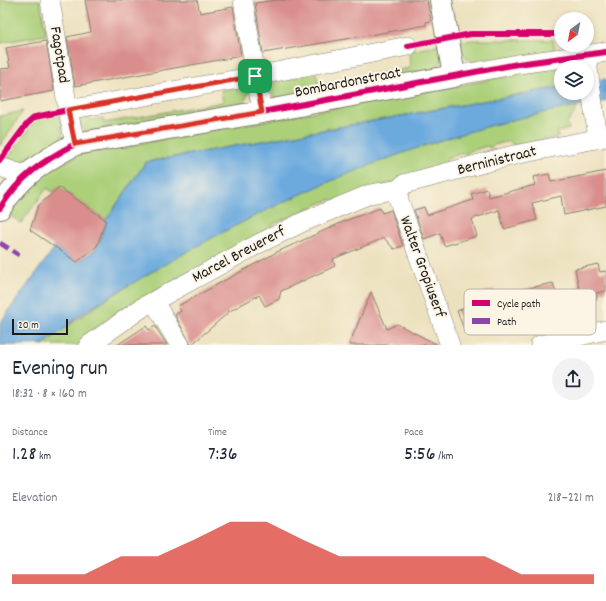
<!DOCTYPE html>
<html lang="en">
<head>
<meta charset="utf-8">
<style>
	body { margin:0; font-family:Dekko,sans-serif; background:#f2f2f3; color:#1f2937; height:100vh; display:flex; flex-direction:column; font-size:15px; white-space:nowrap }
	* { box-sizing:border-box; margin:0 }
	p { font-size:13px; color:#747a83 }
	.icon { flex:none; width:22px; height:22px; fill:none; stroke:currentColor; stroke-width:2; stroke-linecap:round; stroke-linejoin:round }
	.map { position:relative; height:345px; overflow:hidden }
	.panel { display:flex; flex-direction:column; background:#fff; flex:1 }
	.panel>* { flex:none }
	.needle { width:26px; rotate:212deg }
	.buttons { position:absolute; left:554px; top:12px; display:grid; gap:8px }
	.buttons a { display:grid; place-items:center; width:40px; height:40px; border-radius:50%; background:#fff; box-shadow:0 2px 6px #0003; font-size:20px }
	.scale { position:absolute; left:12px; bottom:10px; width:56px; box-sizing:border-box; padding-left:4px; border:2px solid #1c1c1c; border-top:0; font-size:11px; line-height:14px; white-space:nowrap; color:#1c1c1c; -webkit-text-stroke:3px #fcf5e5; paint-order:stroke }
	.pin { position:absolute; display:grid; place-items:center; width:34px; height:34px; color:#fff; margin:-17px; border-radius:8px; box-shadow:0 2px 6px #0006 }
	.round { display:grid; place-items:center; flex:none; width:42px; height:42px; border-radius:21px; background:#f2f2f3 }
	.headline { display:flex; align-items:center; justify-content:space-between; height:68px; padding:0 12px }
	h1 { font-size:22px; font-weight:600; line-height:30px }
	.figures { display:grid; grid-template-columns:repeat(3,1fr); gap:6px; height:68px; padding:4px 12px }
	.figures div { display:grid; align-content:center }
	.figures b { font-size:20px; font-weight:600 }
	.figures small { font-size:11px; font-weight:400 }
	.figures p { font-size:11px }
	.chart { height:112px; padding:8px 12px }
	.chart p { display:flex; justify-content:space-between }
	.chart svg { width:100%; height:72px; margin-top:4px; fill:#d93025; opacity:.7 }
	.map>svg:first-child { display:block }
	.green { fill:#acd07a; stroke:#64764b }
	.water { fill:#6caade; stroke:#44637d }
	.building { fill:#d98e8d }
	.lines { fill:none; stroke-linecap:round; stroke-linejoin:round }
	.minor-casing { stroke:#847e6d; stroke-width:20 }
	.tertiary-casing { stroke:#847e6d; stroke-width:24 }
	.minor { stroke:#fff; stroke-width:19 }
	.tertiary { stroke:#fff; stroke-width:22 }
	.quiet { stroke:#8e44ad; stroke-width:5; stroke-dasharray:10 5; stroke-linecap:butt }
	.cycleway-casing { stroke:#fcf5e5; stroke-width:8 }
	.cycleway { stroke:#d6006c; stroke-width:6 }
	.route-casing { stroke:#fff; stroke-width:8 }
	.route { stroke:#d93025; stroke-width:5 }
	.labels { text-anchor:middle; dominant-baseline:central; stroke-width:4; stroke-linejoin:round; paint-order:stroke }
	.street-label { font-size:16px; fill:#1c1c1c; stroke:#fcf5e5 }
	.key { fill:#fcf5e5; stroke:#b9b4a9; stroke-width:1 }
	.key-label { font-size:11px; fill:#1c1c1c }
</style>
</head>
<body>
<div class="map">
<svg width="606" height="345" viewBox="0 0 606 345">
	<rect width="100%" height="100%" fill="#fcf5e5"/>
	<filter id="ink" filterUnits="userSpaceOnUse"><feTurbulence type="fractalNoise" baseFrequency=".025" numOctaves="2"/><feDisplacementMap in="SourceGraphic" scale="8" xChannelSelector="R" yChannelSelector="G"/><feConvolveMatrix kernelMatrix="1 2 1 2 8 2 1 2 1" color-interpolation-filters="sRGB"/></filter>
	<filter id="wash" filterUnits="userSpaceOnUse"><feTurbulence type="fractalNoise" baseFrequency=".012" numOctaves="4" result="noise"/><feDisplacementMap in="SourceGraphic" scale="16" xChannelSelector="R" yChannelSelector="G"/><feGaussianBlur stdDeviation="0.9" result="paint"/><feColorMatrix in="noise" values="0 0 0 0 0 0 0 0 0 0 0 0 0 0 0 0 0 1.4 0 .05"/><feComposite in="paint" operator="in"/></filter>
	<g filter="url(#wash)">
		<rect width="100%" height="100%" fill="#ece1be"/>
		<!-- green -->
		<g class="green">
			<path d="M0,0H40L46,35L0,43Z"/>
			<path d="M474,40H553L555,52L478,63C466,60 461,54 459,42Z"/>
			<path d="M443,45L441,62L434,70L279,101L267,89V83L316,73L319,85L410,68L409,51Z"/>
			<path d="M553,68H558V73L561,75V87L146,162L106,220L59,187L53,192L47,188L21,223L8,214L23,193L38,178L77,155Z"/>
			<path d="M247,86L249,92L243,104L84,132L82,130L78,117L88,113L90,120L103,118L104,123L223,102L221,90Z"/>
			<path d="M575,106L576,110L567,124L569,129L557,132L558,137L514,146L510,141L494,145L491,148L487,146L470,151L466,154L463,153L447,158L446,164L335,202L332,199L316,205L312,210L309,208L294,215V217L287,218L272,225L273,230L126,307L112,316V319L107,322L105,321L92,331L93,335L82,345H42C163,253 323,173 469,130C504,120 540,113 575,106Z"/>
			<path d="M23,111L0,146V116Z"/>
			<path d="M60,115L63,133L59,143L22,165L5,162L35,120Z"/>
		</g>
		<!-- water -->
		<path class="water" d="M606,79V101C473,122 349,167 229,229C181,254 134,282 88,310C72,320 59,335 43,344C36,345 9,345 0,345V323L55,247L77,262L95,250L99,243L106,220L146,162L561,87V93H587V82Z"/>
		<g id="blocks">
			<!-- building -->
			<g class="building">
				<path d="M85,0H197L200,13L233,7L241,56L75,86L67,37L91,32Z"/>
				<path d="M277,0H427L431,21L426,22V25L405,29L263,53L255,3Z"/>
				<path d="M46,41L54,91L0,101V69L10,68L6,48Z"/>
				<path d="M606,171V206L564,215L561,196L532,203L537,220L504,229L499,210L472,219L477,236L444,246L440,233L424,239L414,210L424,207L427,215L473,200L471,194L487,189L489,197L535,185L533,177L549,174L551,182Z"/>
				<path d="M59,187L106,220L97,246L77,262L30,230L38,206Z"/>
				<path d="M380,208L382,213L391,210L403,246L394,249L384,238L333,259L335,266L281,291L279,299L265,306L259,295L228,312V313L191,345L175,315L181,311L178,306L277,252L345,221Z"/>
				<path d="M598,264L600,272L606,271V291L596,293L597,299L582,302L575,269Z"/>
				<path d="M553,283L560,307L527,316L520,290Z"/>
				<path d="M494,289L504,322L473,332L471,327L464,329L457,311L474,304L471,296Z"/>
				<path d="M371,292L387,329L397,324L438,345H349Z"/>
				<path d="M146,326L149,330L155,326L167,345H117Z"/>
			</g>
		</g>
	</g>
	<g filter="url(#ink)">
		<use href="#blocks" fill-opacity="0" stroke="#847e6d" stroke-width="1"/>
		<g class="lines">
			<!-- minor casing -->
			<g class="minor-casing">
				<g id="minor">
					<path d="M50,0L68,110"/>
					<path d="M243,0L262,112"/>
					<path d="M586,55L598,139"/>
					<path d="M454,76L518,64L606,52"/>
					<path d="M75,144L68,110L255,76L408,46"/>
					<path d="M0,167L25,175"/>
					<path d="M154,302L180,345"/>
					<path d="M89,345L143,307L260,243L303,222L370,194L400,189"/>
					<path d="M450,345L398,198L400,189L404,184L514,155L606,137"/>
					<path d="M540,345L606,330"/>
				</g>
			</g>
			<!-- tertiary casing -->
			<g class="tertiary-casing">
				<path id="tertiary" d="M0,208C20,176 43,161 75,144L262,112L454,76L441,0"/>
			</g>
			<!-- minor -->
			<use href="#minor" class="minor"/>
			<!-- tertiary -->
			<use href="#tertiary" class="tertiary"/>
			<!-- quiet -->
			<path class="quiet" d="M0,243L19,255"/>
			<!-- cycleway casing -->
			<g class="cycleway-casing">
				<g id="cycleway">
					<path d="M408,46L471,34H561"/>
					<path d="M0,160L27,124L35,117L68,110"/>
					<path d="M0,208C20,176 43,161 75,144L262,112L518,64L606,52"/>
				</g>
			</g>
			<!-- cycleway -->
			<use href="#cycleway" class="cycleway"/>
		</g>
	</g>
	<g class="lines" filter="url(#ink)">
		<!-- route casing -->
		<g class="route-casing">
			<path id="route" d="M255,76L262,112L75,144L68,110Z"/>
		</g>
		<!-- route -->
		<use href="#route" class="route"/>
	</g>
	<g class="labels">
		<!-- street labels -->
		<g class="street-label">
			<text transform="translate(59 55) rotate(81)">Fagotpad</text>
			<text transform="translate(348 83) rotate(-11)">Bombardonstraat</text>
			<text transform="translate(497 161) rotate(-14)">Berninistraat</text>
			<text transform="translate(239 255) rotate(-28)">Marcel Breuererf</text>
			<text transform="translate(422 267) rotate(70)">Walter Gropiuserf</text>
		</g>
	</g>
	<!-- legend -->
	<rect x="464" y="289" width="132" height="46" rx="6" class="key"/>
	<rect x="472" y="300" width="18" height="6" fill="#d6006c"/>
	<rect x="472" y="318" width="18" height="6" fill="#8e44ad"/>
	<g class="key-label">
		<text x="497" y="307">Cycle path</text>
		<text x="497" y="325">Path</text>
	</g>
</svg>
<div class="buttons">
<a><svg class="needle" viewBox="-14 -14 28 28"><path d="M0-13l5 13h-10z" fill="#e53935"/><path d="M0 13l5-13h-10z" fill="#747a83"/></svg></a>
<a><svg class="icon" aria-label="layers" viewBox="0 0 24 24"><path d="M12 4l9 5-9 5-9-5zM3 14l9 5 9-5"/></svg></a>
</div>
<div class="scale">20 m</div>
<div class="pin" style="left:255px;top:76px;background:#1e9e55"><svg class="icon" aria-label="arrive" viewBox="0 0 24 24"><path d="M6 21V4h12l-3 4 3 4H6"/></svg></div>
</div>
<section class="panel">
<div class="headline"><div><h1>Evening run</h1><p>18:32 · 8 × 160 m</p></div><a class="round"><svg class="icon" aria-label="share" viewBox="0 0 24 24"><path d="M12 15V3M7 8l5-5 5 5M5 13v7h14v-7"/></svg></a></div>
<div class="figures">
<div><p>Distance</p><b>1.28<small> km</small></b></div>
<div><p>Time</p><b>7:36</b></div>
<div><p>Pace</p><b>5:56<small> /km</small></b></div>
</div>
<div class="chart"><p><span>Elevation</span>218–221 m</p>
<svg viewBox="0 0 160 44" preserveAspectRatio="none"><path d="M0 44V38L10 38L20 38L30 27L40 27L50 17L60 6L70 6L80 17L90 27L100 27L110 27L120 27L130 27L140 38L150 38L160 38V44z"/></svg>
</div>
</section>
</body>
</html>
